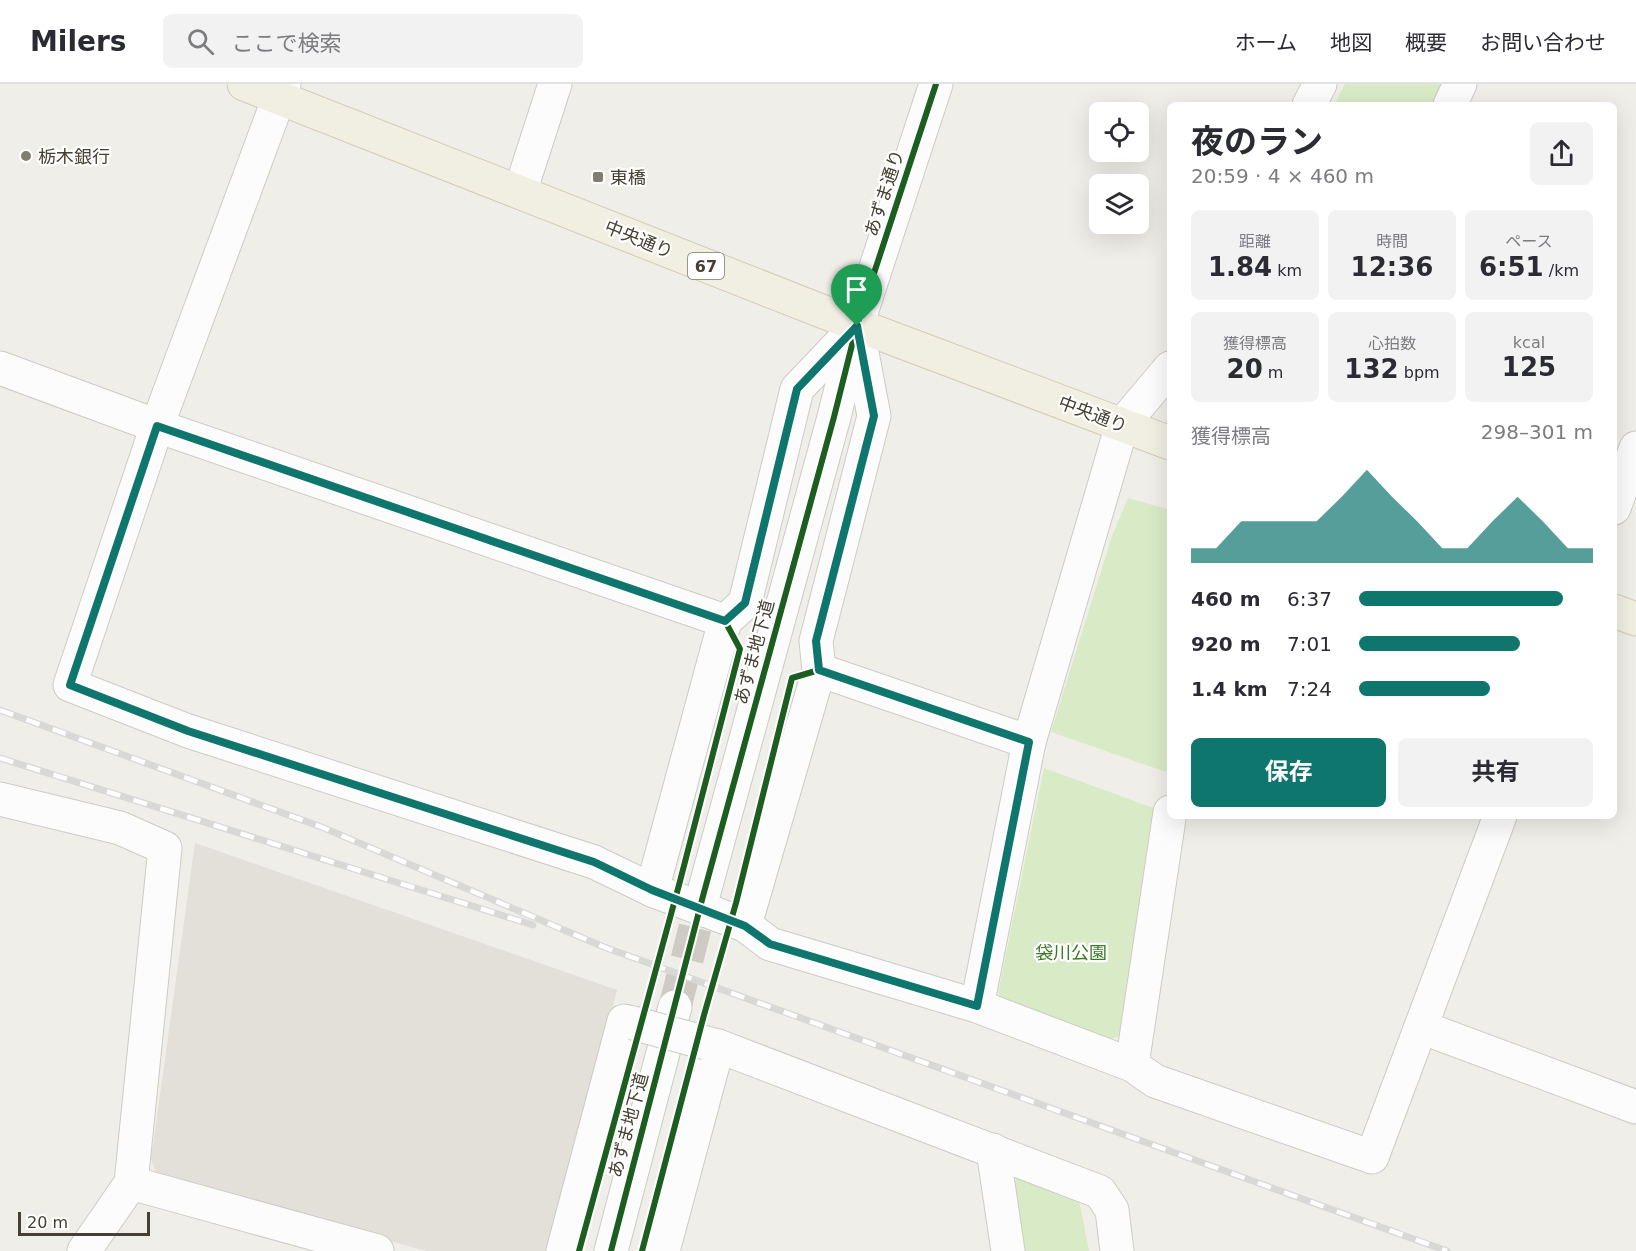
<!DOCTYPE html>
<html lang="ja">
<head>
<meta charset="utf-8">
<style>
	body { margin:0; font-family:"DejaVu Sans","Noto Sans JP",sans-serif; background:#f2f2f3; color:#2b2b33; height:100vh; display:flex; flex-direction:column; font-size:22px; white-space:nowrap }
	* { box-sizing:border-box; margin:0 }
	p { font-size:20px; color:#7c7c81 }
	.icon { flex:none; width:33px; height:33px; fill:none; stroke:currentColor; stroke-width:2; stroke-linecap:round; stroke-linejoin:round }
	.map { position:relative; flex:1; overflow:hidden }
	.side { position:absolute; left:1167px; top:18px; width:450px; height:717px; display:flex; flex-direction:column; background:#fff; border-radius:9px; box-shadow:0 6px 24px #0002 }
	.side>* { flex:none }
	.controls { position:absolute; left:1089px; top:18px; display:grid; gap:12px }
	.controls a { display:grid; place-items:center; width:60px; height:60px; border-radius:9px; background:#fff; box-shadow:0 6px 24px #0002; font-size:30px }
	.scale { position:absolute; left:18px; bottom:15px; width:132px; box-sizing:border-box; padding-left:6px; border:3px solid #454033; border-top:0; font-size:16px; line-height:21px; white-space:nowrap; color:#454033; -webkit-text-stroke:4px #fff; paint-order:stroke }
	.pin { position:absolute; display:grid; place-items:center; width:51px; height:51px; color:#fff; margin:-62px -26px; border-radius:50% 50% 50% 0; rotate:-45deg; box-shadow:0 0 6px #0007 }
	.pin .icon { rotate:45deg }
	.round { display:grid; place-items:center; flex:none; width:63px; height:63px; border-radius:9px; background:#f2f2f3 }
	.head { display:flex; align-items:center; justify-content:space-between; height:102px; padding:0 24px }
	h1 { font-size:33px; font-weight:700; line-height:45px }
	.stats { display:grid; grid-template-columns:repeat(3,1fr); gap:9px; height:102px; padding:6px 24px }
	.stats div { display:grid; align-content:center; border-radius:9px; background:#f2f2f3; text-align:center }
	.stats b { font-size:26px; font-weight:700 }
	.stats small { font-size:16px; font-weight:400 }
	.stats p { font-size:16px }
	.chart { height:168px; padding:12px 24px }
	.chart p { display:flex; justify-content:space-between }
	.chart svg { width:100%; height:108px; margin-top:6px; fill:#0f766e; opacity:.7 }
	.cta { display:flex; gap:12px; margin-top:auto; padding:12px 24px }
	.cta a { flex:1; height:69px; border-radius:9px; background:#0f766e; color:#fff; font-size:24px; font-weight:700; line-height:69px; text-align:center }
	.cta a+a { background:#f2f2f3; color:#2b2b33 }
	ul { padding:0 24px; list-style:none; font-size:20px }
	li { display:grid; grid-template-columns:96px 72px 1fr; align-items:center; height:45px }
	li i { height:15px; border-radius:8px; background:#0f766e }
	header { display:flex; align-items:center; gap:36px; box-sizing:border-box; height:84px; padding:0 30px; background:#fff; border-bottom:2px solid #e1e1e2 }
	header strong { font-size:28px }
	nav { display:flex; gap:33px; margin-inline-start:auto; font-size:21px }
	.search { width:420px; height:54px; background:#f2f2f3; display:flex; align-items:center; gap:15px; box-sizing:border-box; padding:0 21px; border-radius:9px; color:#7c7c81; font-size:22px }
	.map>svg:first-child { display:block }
	.industrial { fill:#e3dfd9 }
	.green { fill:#d9ebc6 }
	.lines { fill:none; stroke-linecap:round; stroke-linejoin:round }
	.minor-tunnel { stroke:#cecbc4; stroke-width:33; stroke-dasharray:33 16; stroke-linecap:butt }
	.minor-casing { stroke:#cdcbc5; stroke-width:35 }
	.major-casing { stroke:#d3ccb4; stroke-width:35 }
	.minor { stroke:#fdfcfc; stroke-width:33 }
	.major { stroke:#f1eee2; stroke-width:33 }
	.rail-casing { stroke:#d8d8d7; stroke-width:7 }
	.rail { stroke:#fff; stroke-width:4.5; stroke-dasharray:14; stroke-linecap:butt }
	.minor-bridge-casing { stroke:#cdcbc5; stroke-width:35; stroke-linecap:butt }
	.minor-bridge { stroke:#fdfcfc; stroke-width:33 }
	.cycleway-casing { stroke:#fff; stroke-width:10 }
	.cycleway { stroke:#1b5e20; stroke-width:6 }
	.route-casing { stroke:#fff; stroke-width:12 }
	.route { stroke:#0f766e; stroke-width:8 }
	.poi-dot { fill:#817d72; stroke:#fff; stroke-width:2 }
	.labels { text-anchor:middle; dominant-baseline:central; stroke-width:4.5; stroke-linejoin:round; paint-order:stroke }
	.shield { fill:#fff; stroke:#7d7970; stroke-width:1.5 }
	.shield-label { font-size:16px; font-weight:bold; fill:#454033 }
	.poi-label { font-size:18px; fill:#454033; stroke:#fff; text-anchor:start }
	.street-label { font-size:18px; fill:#454033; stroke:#fff }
	.park-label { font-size:18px; fill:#3c7924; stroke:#fff }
</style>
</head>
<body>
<header>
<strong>Milers</strong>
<div class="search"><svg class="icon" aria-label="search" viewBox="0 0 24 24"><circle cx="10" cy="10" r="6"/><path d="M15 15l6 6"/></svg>ここで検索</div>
<nav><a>ホーム</a><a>地図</a><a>概要</a><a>お問い合わせ</a></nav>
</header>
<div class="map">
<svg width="1636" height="1167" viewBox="0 0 1636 1167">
	<rect width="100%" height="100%" fill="#f0eee8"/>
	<!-- industrial -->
	<path class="industrial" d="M195,759L617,906L551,1167H426L157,1091L151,1075Z"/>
	<!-- green -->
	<g class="green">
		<path d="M1345,0H1444L1434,21H1334Z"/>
		<path d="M1128,414L1170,426V676L1166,688L1051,648L1112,452Z"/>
		<path d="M1044,684L1159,726L1122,951L1106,957L1007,923L998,909Z"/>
		<path d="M1017,1094L1079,1116L1089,1167H1021L1011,1110Z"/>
	</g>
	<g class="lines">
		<!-- minor-tunnel -->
		<path class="minor-tunnel" d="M675,923L703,812"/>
		<!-- minor casing -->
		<g class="minor-casing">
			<g id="minor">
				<path d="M284,0L157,342L70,601L188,647L594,778L652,806L745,841L770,860L977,922L1132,981L1155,997L1372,1073L1500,732"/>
				<path d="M1309,21L1320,0"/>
				<path d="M1450,21L1460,0"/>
				<path d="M520,108L555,0"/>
				<path d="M0,284L157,342L725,537"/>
				<path d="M1614,424L1636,364"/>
				<path d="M819,586L1029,658"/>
				<path d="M0,715L120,744L165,764L131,1099L84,1167"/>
				<path d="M652,806L725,537L745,519L797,305L856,243"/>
				<path d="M703,812L834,333L857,241L936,0"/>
				<path d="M745,841L819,586L816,557L874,332L859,253"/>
				<path d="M977,922L1029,658L1122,341L1170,284"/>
				<path d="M1421,943L1636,1023"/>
				<path d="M706,959L718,962L1100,1108L1112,1126L1117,1167"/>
				<path d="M1132,981L1170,728"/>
				<path d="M993,1066L1008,1167"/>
				<path d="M131,1099L377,1167"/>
				<path d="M563,1167L624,937L633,939"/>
				<path d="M611,1167L675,923"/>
				<path d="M663,1167L718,962"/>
			</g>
		</g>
		<!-- major casing -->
		<g class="major-casing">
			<g id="major">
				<path d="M244,0L857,241L1170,359"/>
				<path d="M1614,527L1636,535"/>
			</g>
		</g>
		<!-- minor -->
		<use href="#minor" class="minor"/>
		<!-- major -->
		<use href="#major" class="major"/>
		<!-- rail casing -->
		<g class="rail-casing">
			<g id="rail">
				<path d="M0,626L324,744L604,863L1447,1167"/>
				<path d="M0,674L533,841"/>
			</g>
		</g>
		<!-- rail -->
		<use href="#rail" class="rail"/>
		<!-- minor-bridge casing -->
		<g class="minor-bridge-casing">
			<path id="minor-bridge" d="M633,939L706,959"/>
		</g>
		<!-- minor-bridge -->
		<use href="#minor-bridge" class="minor-bridge"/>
		<!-- cycleway casing -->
		<g class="cycleway-casing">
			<g id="cycleway">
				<path d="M579,1167L679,801L740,565L725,537"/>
				<path d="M611,1167L703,812L834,333L857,241L936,0"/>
				<path d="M642,1167L704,931L736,819L792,594L819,586"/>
			</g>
		</g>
		<!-- cycleway -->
		<use href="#cycleway" class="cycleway"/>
	</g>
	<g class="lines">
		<!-- route casing -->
		<g class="route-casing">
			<path id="route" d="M857,242L874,332L816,557L819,586L1029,658L977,922L770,860L745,842L652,806L594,778L188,647L70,601L157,342L725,537L745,519L797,305Z"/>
		</g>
		<!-- route -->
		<use href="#route" class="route"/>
	</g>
	<!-- markers -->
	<g class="poi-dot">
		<circle cx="26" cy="72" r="6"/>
		<rect x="592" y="87" width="12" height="12" rx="3"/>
	</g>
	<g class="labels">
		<!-- shield labels -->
		<rect class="shield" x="688" y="169" width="36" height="26" rx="4.5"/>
		<g class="shield-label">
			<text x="706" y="182">67</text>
		</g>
		<!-- poi labels -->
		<g class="poi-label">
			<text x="38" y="72">栃木銀行</text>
			<text x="610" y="93">東橋</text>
		</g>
		<!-- street labels -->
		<g class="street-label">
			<text transform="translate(884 109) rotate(-72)">あずま通り</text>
			<text transform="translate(639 155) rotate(22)">中央通り</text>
			<text transform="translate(1093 330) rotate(21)">中央通り</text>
			<text transform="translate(754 568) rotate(-75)">あずま地下道</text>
			<text transform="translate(628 1041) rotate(-75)">あずま地下道</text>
		</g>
		<!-- park labels -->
		<g class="park-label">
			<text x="1071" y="868">袋川公園</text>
		</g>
	</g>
</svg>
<div class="controls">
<a><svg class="icon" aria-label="locate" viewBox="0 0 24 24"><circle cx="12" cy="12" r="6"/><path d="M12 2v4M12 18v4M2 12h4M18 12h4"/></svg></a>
<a><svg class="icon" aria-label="layers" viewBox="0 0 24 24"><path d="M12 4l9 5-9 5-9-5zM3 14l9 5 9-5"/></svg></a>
</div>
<div class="scale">20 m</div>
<div class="pin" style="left:857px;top:242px;background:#1e9e55"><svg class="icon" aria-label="arrive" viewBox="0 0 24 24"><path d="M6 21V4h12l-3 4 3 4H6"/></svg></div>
<section class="side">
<div class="head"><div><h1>夜のラン</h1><p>20:59 · 4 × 460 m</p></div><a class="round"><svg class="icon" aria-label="share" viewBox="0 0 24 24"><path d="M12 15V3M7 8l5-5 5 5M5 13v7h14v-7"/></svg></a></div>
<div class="stats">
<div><p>距離</p><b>1.84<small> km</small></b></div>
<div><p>時間</p><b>12:36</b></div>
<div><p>ペース</p><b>6:51<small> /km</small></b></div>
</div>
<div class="stats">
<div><p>獲得標高</p><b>20<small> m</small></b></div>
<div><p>心拍数</p><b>132<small> bpm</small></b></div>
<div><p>kcal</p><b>125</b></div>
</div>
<div class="chart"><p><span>獲得標高</span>298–301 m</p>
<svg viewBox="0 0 160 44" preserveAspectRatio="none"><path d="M0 44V38L10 38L20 27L30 27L40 27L50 27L60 17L70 6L80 17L90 27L100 38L110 38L120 27L130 17L140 27L150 38L160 38V44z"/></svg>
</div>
<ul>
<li><b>460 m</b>6:37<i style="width:87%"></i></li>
<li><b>920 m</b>7:01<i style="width:69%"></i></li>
<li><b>1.4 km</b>7:24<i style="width:56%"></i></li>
</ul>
<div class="cta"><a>保存</a><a>共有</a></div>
</section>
</div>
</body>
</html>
